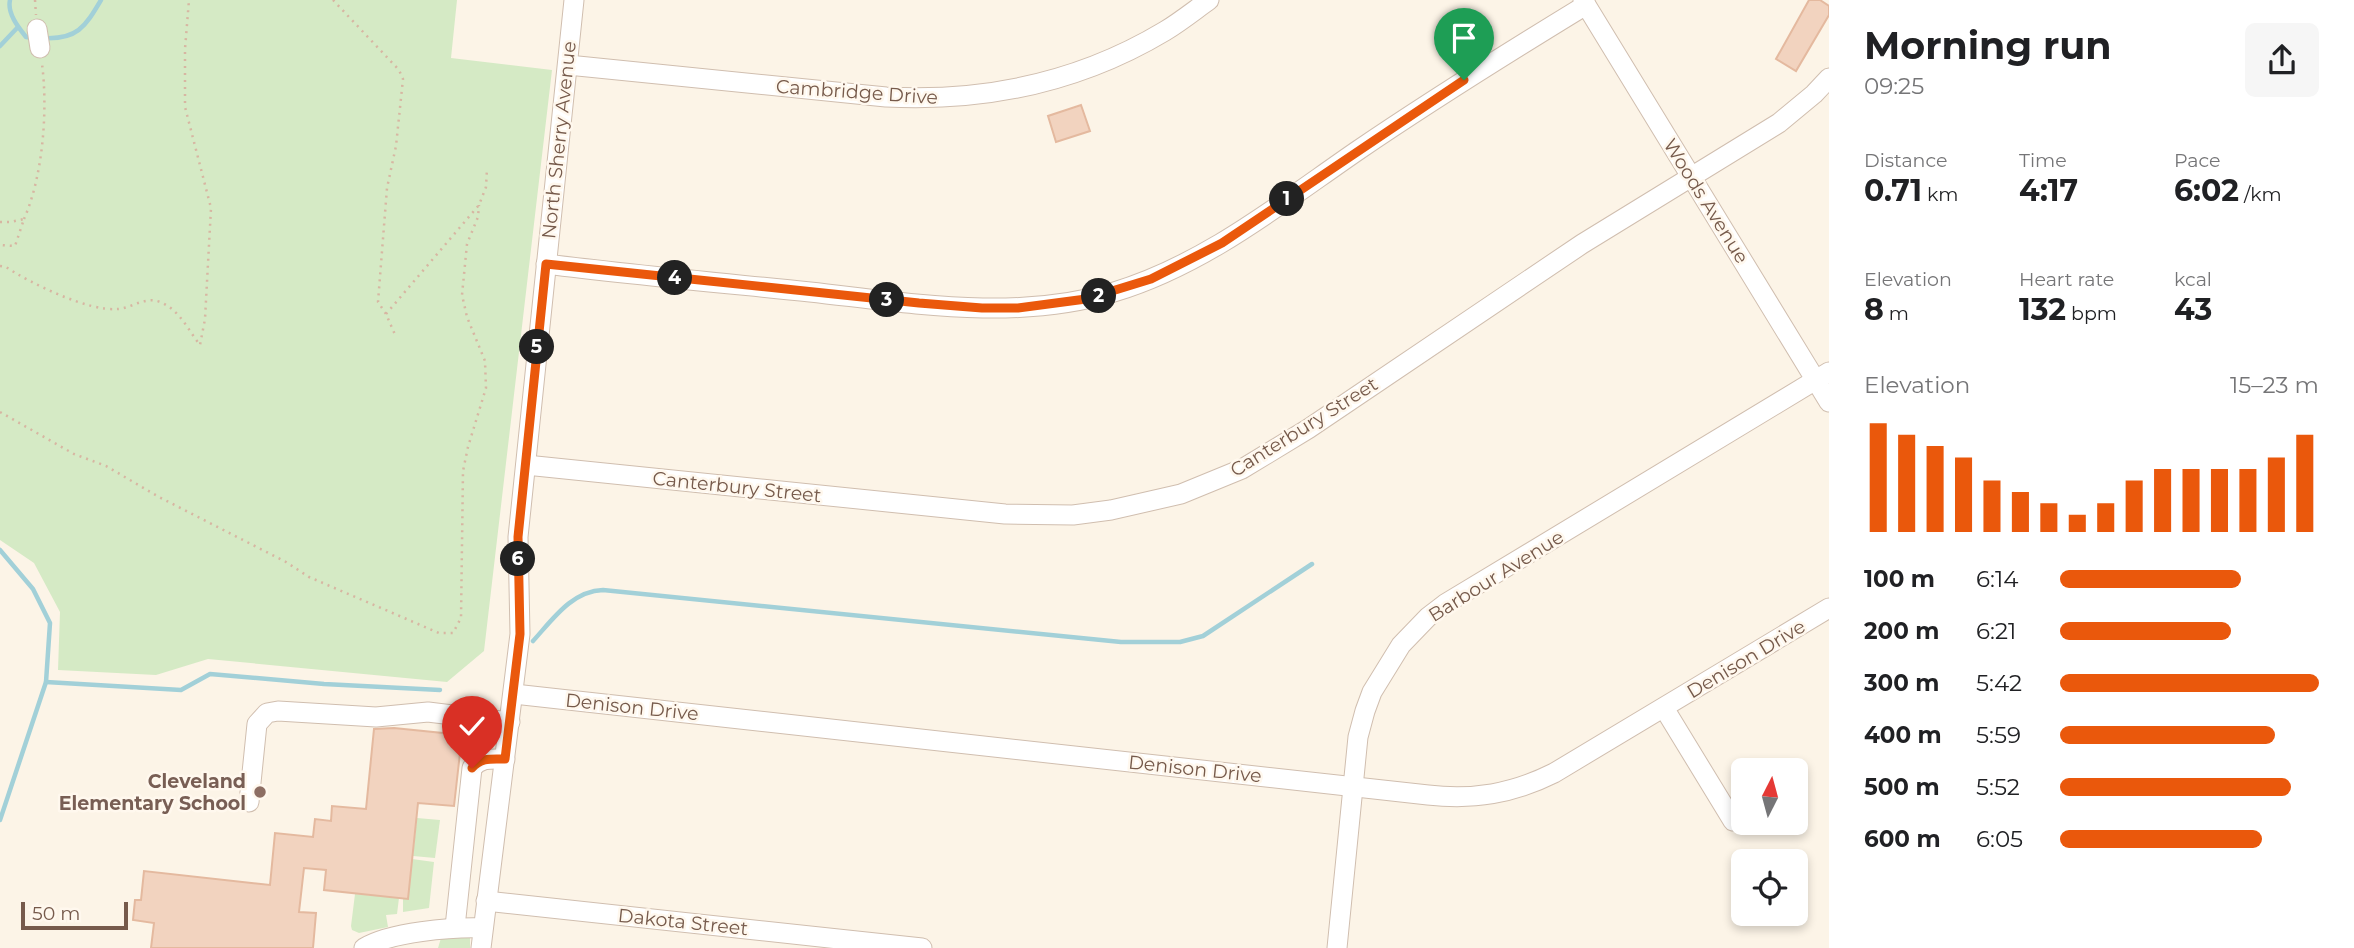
<!DOCTYPE html>
<html lang="en">
<head>
<meta charset="utf-8">
<style>
	body { margin:0; font-family:Montserrat,sans-serif; background:#f6f6f6; color:#202124; height:100vh; display:flex; flex-direction:column; font-size:26px; white-space:nowrap }
	* { box-sizing:border-box; margin:0 }
	p { font-size:23px; color:#757577 }
	.icon { flex:none; width:38px; height:38px; fill:none; stroke:currentColor; stroke-width:2; stroke-linecap:round; stroke-linejoin:round }
	.map { position:relative; flex:1; overflow:hidden }
	.details { display:flex; flex-direction:column; background:#fff; width:525px }
	.details>* { flex:none }
	.needle { width:46px; rotate:6deg }
	.fabs { position:absolute; left:1731px; top:758px; display:grid; gap:14px }
	.fabs a { display:grid; place-items:center; width:77px; height:77px; border-radius:10px; background:#fff; box-shadow:0 4px 10px #0003; font-size:35px }
	.scale { position:absolute; left:21px; bottom:18px; width:107px; box-sizing:border-box; padding-left:7px; border:4px solid #765a4b; border-top:0; font-size:19px; line-height:24px; white-space:nowrap; color:#765a4b; -webkit-text-stroke:5px #fff8ee; paint-order:stroke }
	.pin { position:absolute; display:grid; place-items:center; width:60px; height:60px; color:#fff; margin:-72px -30px; border-radius:50% 50% 50% 0; rotate:-45deg; box-shadow:0 0 7px #0007 }
	.pin .icon { rotate:45deg }
	.km { position:absolute; width:35px; height:35px; margin:-18px; border-radius:50%; background:#222; color:#fff; font-size:19px; line-height:35px; text-align:center }
	.round { display:grid; place-items:center; flex:none; width:74px; height:74px; border-radius:10px; background:#f6f6f6 }
	.head { display:flex; align-items:center; justify-content:space-between; height:119px; padding:0 35px }
	h1 { font-size:38px; font-weight:700; line-height:52px }
	.metrics { display:grid; grid-template-columns:repeat(3,1fr); gap:10px; height:119px; padding:7px 35px }
	.metrics div { display:grid; align-content:center }
	.metrics b { font-size:30px; font-weight:700 }
	.metrics small { font-size:19px; font-weight:400 }
	.metrics p { font-size:19px }
	.chart { height:196px; padding:14px 35px }
	.chart p { display:flex; justify-content:space-between }
	.chart svg { width:100%; height:126px; margin-top:7px; stroke:#ea580c; stroke-width:6 }
	ul { padding:0 35px; list-style:none; font-size:23px }
	li { display:grid; grid-template-columns:112px 84px 1fr; align-items:center; height:52px }
	li i { height:18px; border-radius:9px; background:#ea580c }
	main { display:flex; flex:1; min-height:0 }
	.map>svg:first-child { display:block }
	.green { fill:#d5eac5 }
	.lines { fill:none; stroke-linecap:round; stroke-linejoin:round }
	.stream { stroke:#a2d0d8; stroke-width:4.5 }
	.building { fill:#f2d3bf; stroke:#e4b99f; stroke-width:2 }
	.minor-casing { stroke:#d0beaf; stroke-width:21 }
	.path { stroke:#d7b6a2; stroke-width:2.5; stroke-dasharray:2 5; stroke-linecap:butt }
	.minor { stroke:#fff; stroke-width:19 }
	.route-casing { stroke:#fff; stroke-width:14 }
	.route { stroke:#ea580c; stroke-width:9 }
	.education-dot { fill:#8d6e63; stroke:#fff8ee; stroke-width:2.5 }
	.labels { text-anchor:middle; dominant-baseline:central; stroke-width:5; stroke-linejoin:round; paint-order:stroke }
	.street-label { font-size:19px; fill:#765a4b; stroke:#fff8ee }
	.education-label { font-size:19px; font-weight:bold; fill:#785e54; stroke:#fff8ee; text-anchor:end }
</style>
</head>
<body>
<main>
<div class="map">
<svg width="1829" height="948" viewBox="0 0 1829 948">
	<rect width="100%" height="100%" fill="#fcf4e7"/>
	<!-- green -->
	<g class="green">
		<path d="M0,0H457L451,58L552,70L484,651L447,682L208,659L156,675L58,670L60,612L34,563L0,540Z"/>
		<path d="M417,818L440,820L435,858L413,856Z"/>
		<path d="M412,859L434,862L429,908L403,912V899H408Z"/>
		<path d="M355,894L399,898L397,914L386,915L388,927L359,933L352,930L351,926Z"/>
		<path d="M470,936V948H438L441,938Z"/>
	</g>
	<g class="lines">
		<!-- stream -->
		<g class="stream">
			<path d="M10,0C7,13 18,27 26,37L34,38"/>
			<path d="M43,38C77,40 85,27 101,0"/>
			<path d="M0,46L18,27"/>
			<path d="M0,550L33,589L50,623L46,682L0,820"/>
			<path d="M533,641C553,619 572,591 603,590L1121,642H1180L1203,636L1312,564"/>
			<path d="M46,682L181,690L210,674L324,684L440,690"/>
		</g>
	</g>
	<!-- building -->
	<g class="building">
		<path d="M1809,0H1820L1829,6V15L1796,71L1776,59Z"/>
		<path d="M1081,105L1090,131L1056,142L1048,116Z"/>
		<path d="M394,728L462,735L454,806L418,803L408,899L324,890L326,870L304,868L299,912L316,913L313,948H151L154,923L133,920L135,900H141L144,871L270,885L275,833L313,837L315,819L331,821L332,806L366,809L374,729Z"/>
	</g>
	<g class="lines">
		<!-- minor casing -->
		<g class="minor-casing">
			<g id="minor">
				<path d="M1583,0L1829,402"/>
				<path d="M37,29L40,48"/>
				<path d="M568,65L886,97C984,102 1080,82 1165,31C1180,22 1195,10 1209,0"/>
				<path d="M546,264C634,275 722,283 810,292C910,303 1015,322 1114,292C1204,265 1280,204 1357,151C1432,100 1509,52 1586,5"/>
				<path d="M526,465L1005,514L1073,515L1111,510L1181,494L1242,469L1308,429L1582,244L1779,123L1814,94L1829,78"/>
				<path d="M514,694L1428,795C1474,800 1512,794 1554,773L1829,608"/>
				<path d="M1664,708L1733,821"/>
				<path d="M249,802L257,724L267,713L278,711L376,717L428,712L510,722"/>
				<path d="M486,901L922,948"/>
				<path d="M455,927L472,768C481,757 492,759 505,759"/>
				<path d="M364,948C390,932 452,927 483,928"/>
				<path d="M481,948L520,634L518,537L574,0"/>
				<path d="M1337,948L1358,737L1365,711L1372,692L1401,645L1428,617L1445,604L1829,372"/>
			</g>
		</g>
		<!-- path -->
		<g class="path">
			<path d="M35,0L36,15"/>
			<path d="M333,0L399,70L403,79L396,146L387,188L378,302L386,314L396,337"/>
			<path d="M24,219C43,176 48,110 42,64"/>
			<path d="M0,222H10L24,219L15,246L0,245"/>
			<path d="M0,266L6,267C30,283 89,312 118,309C132,308 145,296 160,302C180,310 188,330 200,345L205,319L211,208L185,107V49L189,0"/>
			<path d="M386,314L479,205L486,187L487,168"/>
			<path d="M0,412L74,454L106,466L159,497L286,562L309,577L439,633H453L461,618L463,471L468,447L486,388L485,361L467,317L462,295L467,244L478,217L479,205"/>
		</g>
		<!-- minor -->
		<use href="#minor" class="minor"/>
	</g>
	<g class="lines">
		<!-- route casing -->
		<g class="route-casing">
			<path id="route" d="M472,768C481,757 492,759 505,759L520,634L518,537L546,264L919,303L982,308H1018L1086,299L1151,279L1222,243L1464,80"/>
		</g>
		<!-- route -->
		<use href="#route" class="route"/>
	</g>
	<!-- markers -->
	<circle class="education-dot" cx="260" cy="792" r="7"/>
	<g class="labels">
		<!-- street labels -->
		<g class="street-label">
			<text transform="translate(857 92) rotate(4)">Cambridge Drive</text>
			<text transform="translate(559 140) rotate(-84)">North Sherry Avenue</text>
			<text transform="translate(1706 201) rotate(58)">Woods Avenue</text>
			<text transform="translate(1304 427) rotate(-32)">Canterbury Street</text>
			<text transform="translate(737 487) rotate(6)">Canterbury Street</text>
			<text transform="translate(1496 576) rotate(-32)">Barbour Avenue</text>
			<text transform="translate(1746 659) rotate(-31)">Denison Drive</text>
			<text transform="translate(632 707) rotate(6)">Denison Drive</text>
			<text transform="translate(1195 769) rotate(6)">Denison Drive</text>
			<text transform="translate(683 922) rotate(6)">Dakota Street</text>
		</g>
		<!-- education labels -->
		<g class="education-label">
			<text x="246" y="781">Cleveland<tspan x="246" dy="22">Elementary School</tspan></text>
		</g>
	</g>
</svg>
<div class="fabs">
<a><svg class="needle" viewBox="-14 -14 28 28"><path d="M0-13l5 13h-10z" fill="#e53935"/><path d="M0 13l5-13h-10z" fill="#757577"/></svg></a>
<a><svg class="icon" aria-label="locate" viewBox="0 0 24 24"><circle cx="12" cy="12" r="6"/><path d="M12 2v4M12 18v4M2 12h4M18 12h4"/></svg></a>
</div>
<div class="scale">50 m</div>
<div class="pin" style="left:1464px;top:80px;background:#1e9e55"><svg class="icon" aria-label="arrive" viewBox="0 0 24 24"><path d="M6 21V4h12l-3 4 3 4H6"/></svg></div>
<div class="pin" style="left:472px;top:768px;background:#d93025"><svg class="icon" aria-label="check" viewBox="0 0 24 24"><path d="M5 12l5 5 9-10"/></svg></div>
<b class="km" style="left:1287px;top:199px">1</b>
<b class="km" style="left:1099px;top:296px">2</b>
<b class="km" style="left:887px;top:300px">3</b>
<b class="km" style="left:675px;top:278px">4</b>
<b class="km" style="left:537px;top:347px">5</b>
<b class="km" style="left:518px;top:559px">6</b>
</div>
<section class="details">
<div class="head"><div><h1>Morning run</h1><p>09:25</p></div><a class="round"><svg class="icon" aria-label="share" viewBox="0 0 24 24"><path d="M12 15V3M7 8l5-5 5 5M5 13v7h14v-7"/></svg></a></div>
<div class="metrics">
<div><p>Distance</p><b>0.71<small> km</small></b></div>
<div><p>Time</p><b>4:17</b></div>
<div><p>Pace</p><b>6:02<small> /km</small></b></div>
</div>
<div class="metrics">
<div><p>Elevation</p><b>8<small> m</small></b></div>
<div><p>Heart rate</p><b>132<small> bpm</small></b></div>
<div><p>kcal</p><b>43</b></div>
</div>
<div class="chart"><p><span>Elevation</span>15–23 m</p>
<svg viewBox="0 0 160 44" preserveAspectRatio="none"><path d="M5 44V6M15 44V10M25 44V14M35 44V18M45 44V26M55 44V30M65 44V34M75 44V38M85 44V34M95 44V26M105 44V22M115 44V22M125 44V22M135 44V22M145 44V18M155 44V10"/></svg>
</div>
<ul>
<li><b>100 m</b>6:14<i style="width:70%"></i></li>
<li><b>200 m</b>6:21<i style="width:66%"></i></li>
<li><b>300 m</b>5:42<i style="width:100%"></i></li>
<li><b>400 m</b>5:59<i style="width:83%"></i></li>
<li><b>500 m</b>5:52<i style="width:89%"></i></li>
<li><b>600 m</b>6:05<i style="width:78%"></i></li>
</ul>
</section>
</main>
</body>
</html>
